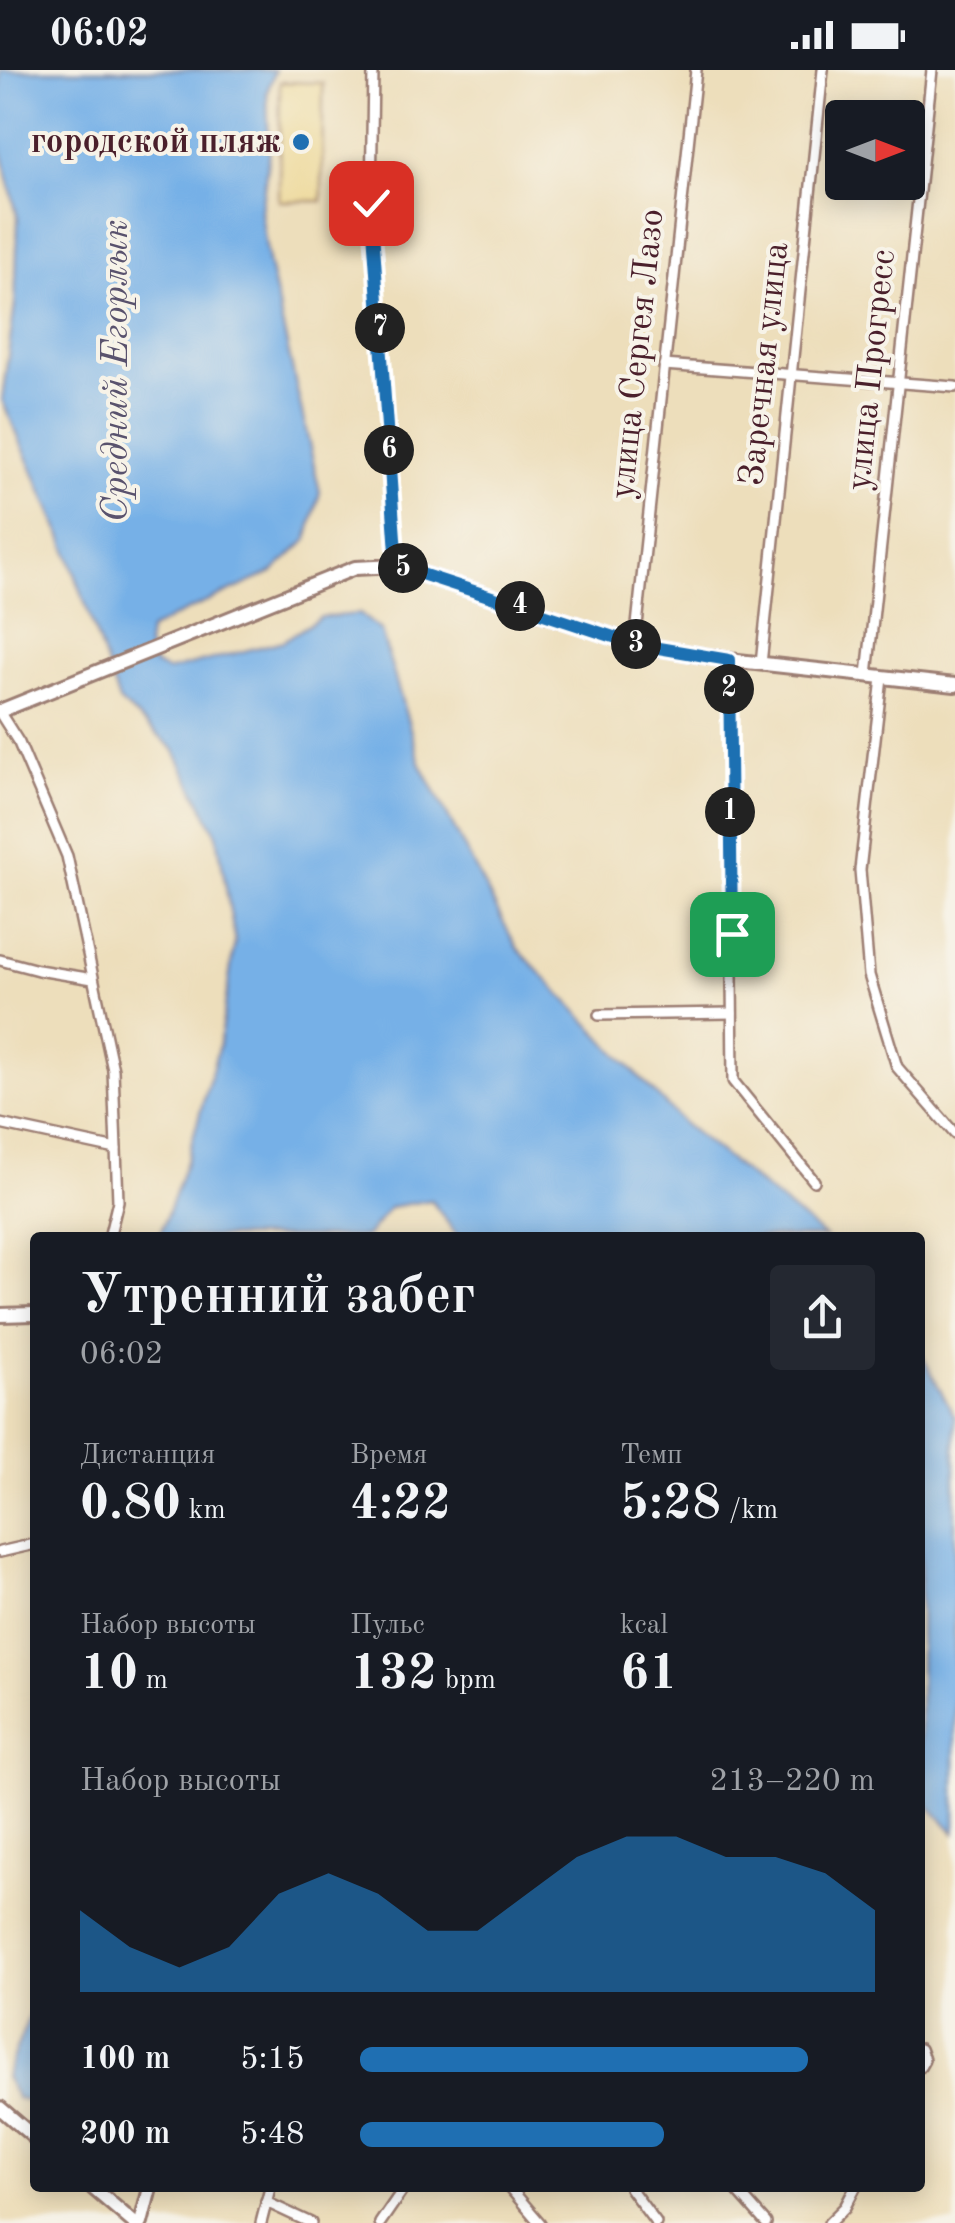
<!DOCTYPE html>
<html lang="ru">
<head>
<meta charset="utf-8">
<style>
	body { margin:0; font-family:"Old Standard TT",serif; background:#242831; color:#f1f3f6; height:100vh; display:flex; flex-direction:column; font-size:38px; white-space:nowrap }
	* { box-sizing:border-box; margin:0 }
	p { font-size:32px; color:#9ea1a6 }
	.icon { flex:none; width:55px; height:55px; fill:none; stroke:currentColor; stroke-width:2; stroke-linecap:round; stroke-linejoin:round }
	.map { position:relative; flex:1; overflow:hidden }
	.sheet { position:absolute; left:30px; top:1162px; width:895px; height:960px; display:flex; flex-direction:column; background:#171b24; border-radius:10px; box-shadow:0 5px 25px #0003 }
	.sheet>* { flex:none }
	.needle { width:65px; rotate:90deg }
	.controls { position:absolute; left:825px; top:30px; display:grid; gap:20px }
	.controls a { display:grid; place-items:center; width:100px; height:100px; border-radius:10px; background:#171b24; box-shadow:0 5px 25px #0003; font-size:50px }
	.pin { position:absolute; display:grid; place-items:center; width:85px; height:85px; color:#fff; margin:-42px; border-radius:20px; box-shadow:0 5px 15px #0006 }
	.km { position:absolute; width:50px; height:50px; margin:-25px; border-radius:50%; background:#222; color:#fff; font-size:28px; line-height:50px; text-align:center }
	.round { display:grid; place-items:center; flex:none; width:105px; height:105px; border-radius:10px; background:#242831 }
	.head { display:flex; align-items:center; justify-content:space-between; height:170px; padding:0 50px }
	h1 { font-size:55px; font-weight:600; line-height:75px }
	.stats { display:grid; grid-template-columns:repeat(3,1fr); gap:15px; height:170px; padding:10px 50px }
	.stats div { display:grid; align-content:center }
	.stats b { font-size:50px; font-weight:600 }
	.stats small { font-size:28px; font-weight:400 }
	.stats p { font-size:28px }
	.chart { height:280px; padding:20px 50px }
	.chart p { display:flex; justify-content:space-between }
	.chart svg { width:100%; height:180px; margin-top:10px; fill:#1f6fb2; opacity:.7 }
	ul { padding:0 50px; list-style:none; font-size:32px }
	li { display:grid; grid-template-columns:160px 120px 1fr; align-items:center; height:75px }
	li i { height:25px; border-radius:12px; background:#1f6fb2 }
	.status { display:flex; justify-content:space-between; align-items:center; height:70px; padding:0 50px; background:#171b24; direction:ltr }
	.status svg { height:28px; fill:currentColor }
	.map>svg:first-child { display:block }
	.sand { fill:#eeda9e; stroke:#9c7c64; stroke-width:2.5 }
	.water { fill:#76b0e7; stroke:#606889; stroke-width:2.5 }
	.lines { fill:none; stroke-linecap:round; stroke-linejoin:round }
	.minor-casing { stroke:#9c7e73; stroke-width:14 }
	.secondary-casing { stroke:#9c7e73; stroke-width:18 }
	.minor { stroke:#fff; stroke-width:9 }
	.secondary { stroke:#fff; stroke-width:12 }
	.route-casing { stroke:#fff; stroke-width:20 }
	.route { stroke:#1f6fb2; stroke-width:12 }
	.poi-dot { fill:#1f6fb2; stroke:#f7f3e8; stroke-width:4 }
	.labels { text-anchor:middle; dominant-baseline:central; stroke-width:8; stroke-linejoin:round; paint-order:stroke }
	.poi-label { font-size:35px; font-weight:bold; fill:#4a1f2b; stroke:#f7f3e8; text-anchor:end }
	.street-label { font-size:35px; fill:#4a1f2b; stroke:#f7f3e8 }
	.water-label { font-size:38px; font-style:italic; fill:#59526d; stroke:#f7f3e8 }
</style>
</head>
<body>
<div class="status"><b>06:02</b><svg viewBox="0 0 49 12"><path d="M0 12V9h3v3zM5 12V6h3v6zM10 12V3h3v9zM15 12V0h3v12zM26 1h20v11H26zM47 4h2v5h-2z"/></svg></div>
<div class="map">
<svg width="955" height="2153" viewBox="0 0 955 2153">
	<rect width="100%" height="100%" fill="#f7f3e8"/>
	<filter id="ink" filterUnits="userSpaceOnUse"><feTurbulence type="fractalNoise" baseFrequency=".01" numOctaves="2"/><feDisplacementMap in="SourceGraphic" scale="20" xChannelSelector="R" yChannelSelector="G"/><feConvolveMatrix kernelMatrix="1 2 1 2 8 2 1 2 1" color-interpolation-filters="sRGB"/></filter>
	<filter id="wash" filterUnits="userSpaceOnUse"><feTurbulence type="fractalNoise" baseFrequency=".0048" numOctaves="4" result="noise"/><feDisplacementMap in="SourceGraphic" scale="40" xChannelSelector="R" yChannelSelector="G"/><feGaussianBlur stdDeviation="2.25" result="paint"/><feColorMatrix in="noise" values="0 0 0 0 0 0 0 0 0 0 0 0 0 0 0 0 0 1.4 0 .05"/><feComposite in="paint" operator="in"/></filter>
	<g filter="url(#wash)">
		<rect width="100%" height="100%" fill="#eddebb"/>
		<!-- sand -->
		<path class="sand" d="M280,12L323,13L322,131H279Z"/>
		<!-- water -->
		<g class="water">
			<path d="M0,0H275L267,22L269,81L261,141L268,191L320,422L307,470L273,502L173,547L149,561L147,575L154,594L167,601L283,571L321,547L360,544L381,561L421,695L517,878L684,1054L825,1167H458L431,1130L390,1137L366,1167H159L187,1089L219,975L235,871L217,765L174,679L119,631L62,466L2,330L15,234L18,149L0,76Z"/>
			<path d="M920,1282L955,1347V1763L920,1726Z"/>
			<path d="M35,1932V2031L17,2028L5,2007Z"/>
		</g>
	</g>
	<g filter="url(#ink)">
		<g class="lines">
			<!-- minor casing -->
			<g class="minor-casing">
				<g id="minor">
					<path d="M373,0L371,133L397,496"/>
					<path d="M664,295L955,317"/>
					<path d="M635,574L696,0"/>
					<path d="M729,590L733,1011L814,1111"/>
					<path d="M761,594L823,0"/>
					<path d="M867,605L932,0"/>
					<path d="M882,608L860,800L869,905L897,997L955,1064"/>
					<path d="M0,643L19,673L67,786L113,1000L118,1131L109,1168"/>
					<path d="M0,890L38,900L93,909"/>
					<path d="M599,945L732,943"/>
					<path d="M0,1054L116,1079"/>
					<path d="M0,1482L35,1474"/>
					<path d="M920,1979L924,1990L920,1997"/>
					<path d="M510,2118L540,2153"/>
					<path d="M630,2118L656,2153"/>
					<path d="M735,2118L766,2153"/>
					<path d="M266,2132L311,2153"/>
					<path d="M261,2153L270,2118"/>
					<path d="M380,2153L404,2118"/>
					<path d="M829,2153L845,2137L855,2118"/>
				</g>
			</g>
			<!-- secondary casing -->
			<g class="secondary-casing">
				<g id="secondary">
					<path d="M0,641L355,498L397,496L635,574L729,590L955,615"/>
					<path d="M0,1245L35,1244"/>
					<path d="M0,2038L35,2068"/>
					<path d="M93,2118L134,2153"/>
					<path d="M141,2153L150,2118"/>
				</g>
			</g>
			<!-- minor -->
			<use href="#minor" class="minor"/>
			<!-- secondary -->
			<use href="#secondary" class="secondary"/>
		</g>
	</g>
	<g class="lines" filter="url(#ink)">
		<!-- route casing -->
		<g class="route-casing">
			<path id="route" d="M371,133L397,496L635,574L729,590L732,864"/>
		</g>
		<!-- route -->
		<use href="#route" class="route"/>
	</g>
	<!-- markers -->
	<circle class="poi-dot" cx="301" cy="72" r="10"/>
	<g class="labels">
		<!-- poi labels -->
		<g class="poi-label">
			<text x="281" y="72">городской пляж</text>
		</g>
		<!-- street labels -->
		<g class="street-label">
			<text transform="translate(638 284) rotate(-84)">улица Сергея Лазо</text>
			<text transform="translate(765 294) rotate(-84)">Заречная улица</text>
			<text transform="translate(872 300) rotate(-84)">улица Прогресс</text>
		</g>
		<!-- water labels -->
		<g class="water-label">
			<text transform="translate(117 301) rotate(-90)">Средний Егорлык</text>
		</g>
	</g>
</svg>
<div class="controls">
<a><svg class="needle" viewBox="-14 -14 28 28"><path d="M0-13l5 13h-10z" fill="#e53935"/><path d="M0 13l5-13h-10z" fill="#9ea1a6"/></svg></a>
</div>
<div class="pin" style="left:732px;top:864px;background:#1e9e55"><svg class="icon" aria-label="arrive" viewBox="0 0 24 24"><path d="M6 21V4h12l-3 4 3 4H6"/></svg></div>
<div class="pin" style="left:371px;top:133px;background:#d93025"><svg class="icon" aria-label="check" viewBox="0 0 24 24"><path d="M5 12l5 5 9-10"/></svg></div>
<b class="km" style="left:730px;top:742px">1</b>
<b class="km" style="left:729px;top:619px">2</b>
<b class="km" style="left:636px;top:574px">3</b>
<b class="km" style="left:520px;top:536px">4</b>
<b class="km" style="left:403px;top:498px">5</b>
<b class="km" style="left:389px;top:380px">6</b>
<b class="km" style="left:380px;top:258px">7</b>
<section class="sheet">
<div class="head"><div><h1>Утренний забег</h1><p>06:02</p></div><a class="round"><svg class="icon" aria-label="share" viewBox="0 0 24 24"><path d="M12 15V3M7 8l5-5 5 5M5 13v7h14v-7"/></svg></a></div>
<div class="stats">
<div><p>Дистанция</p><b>0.80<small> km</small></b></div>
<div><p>Время</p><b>4:22</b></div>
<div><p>Темп</p><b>5:28<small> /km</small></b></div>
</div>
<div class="stats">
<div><p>Набор высоты</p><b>10<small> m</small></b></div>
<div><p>Пульс</p><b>132<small> bpm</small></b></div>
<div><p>kcal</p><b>61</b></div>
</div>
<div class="chart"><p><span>Набор высоты</span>213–220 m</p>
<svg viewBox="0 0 160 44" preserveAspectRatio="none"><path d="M0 44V24L10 33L20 38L30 33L40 20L50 15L60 20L70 29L80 29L90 20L100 11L110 6L120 6L130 11L140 11L150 15L160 24V44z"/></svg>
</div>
<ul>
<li><b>100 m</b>5:15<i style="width:87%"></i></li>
<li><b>200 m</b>5:48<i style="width:59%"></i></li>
</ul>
</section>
</div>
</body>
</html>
